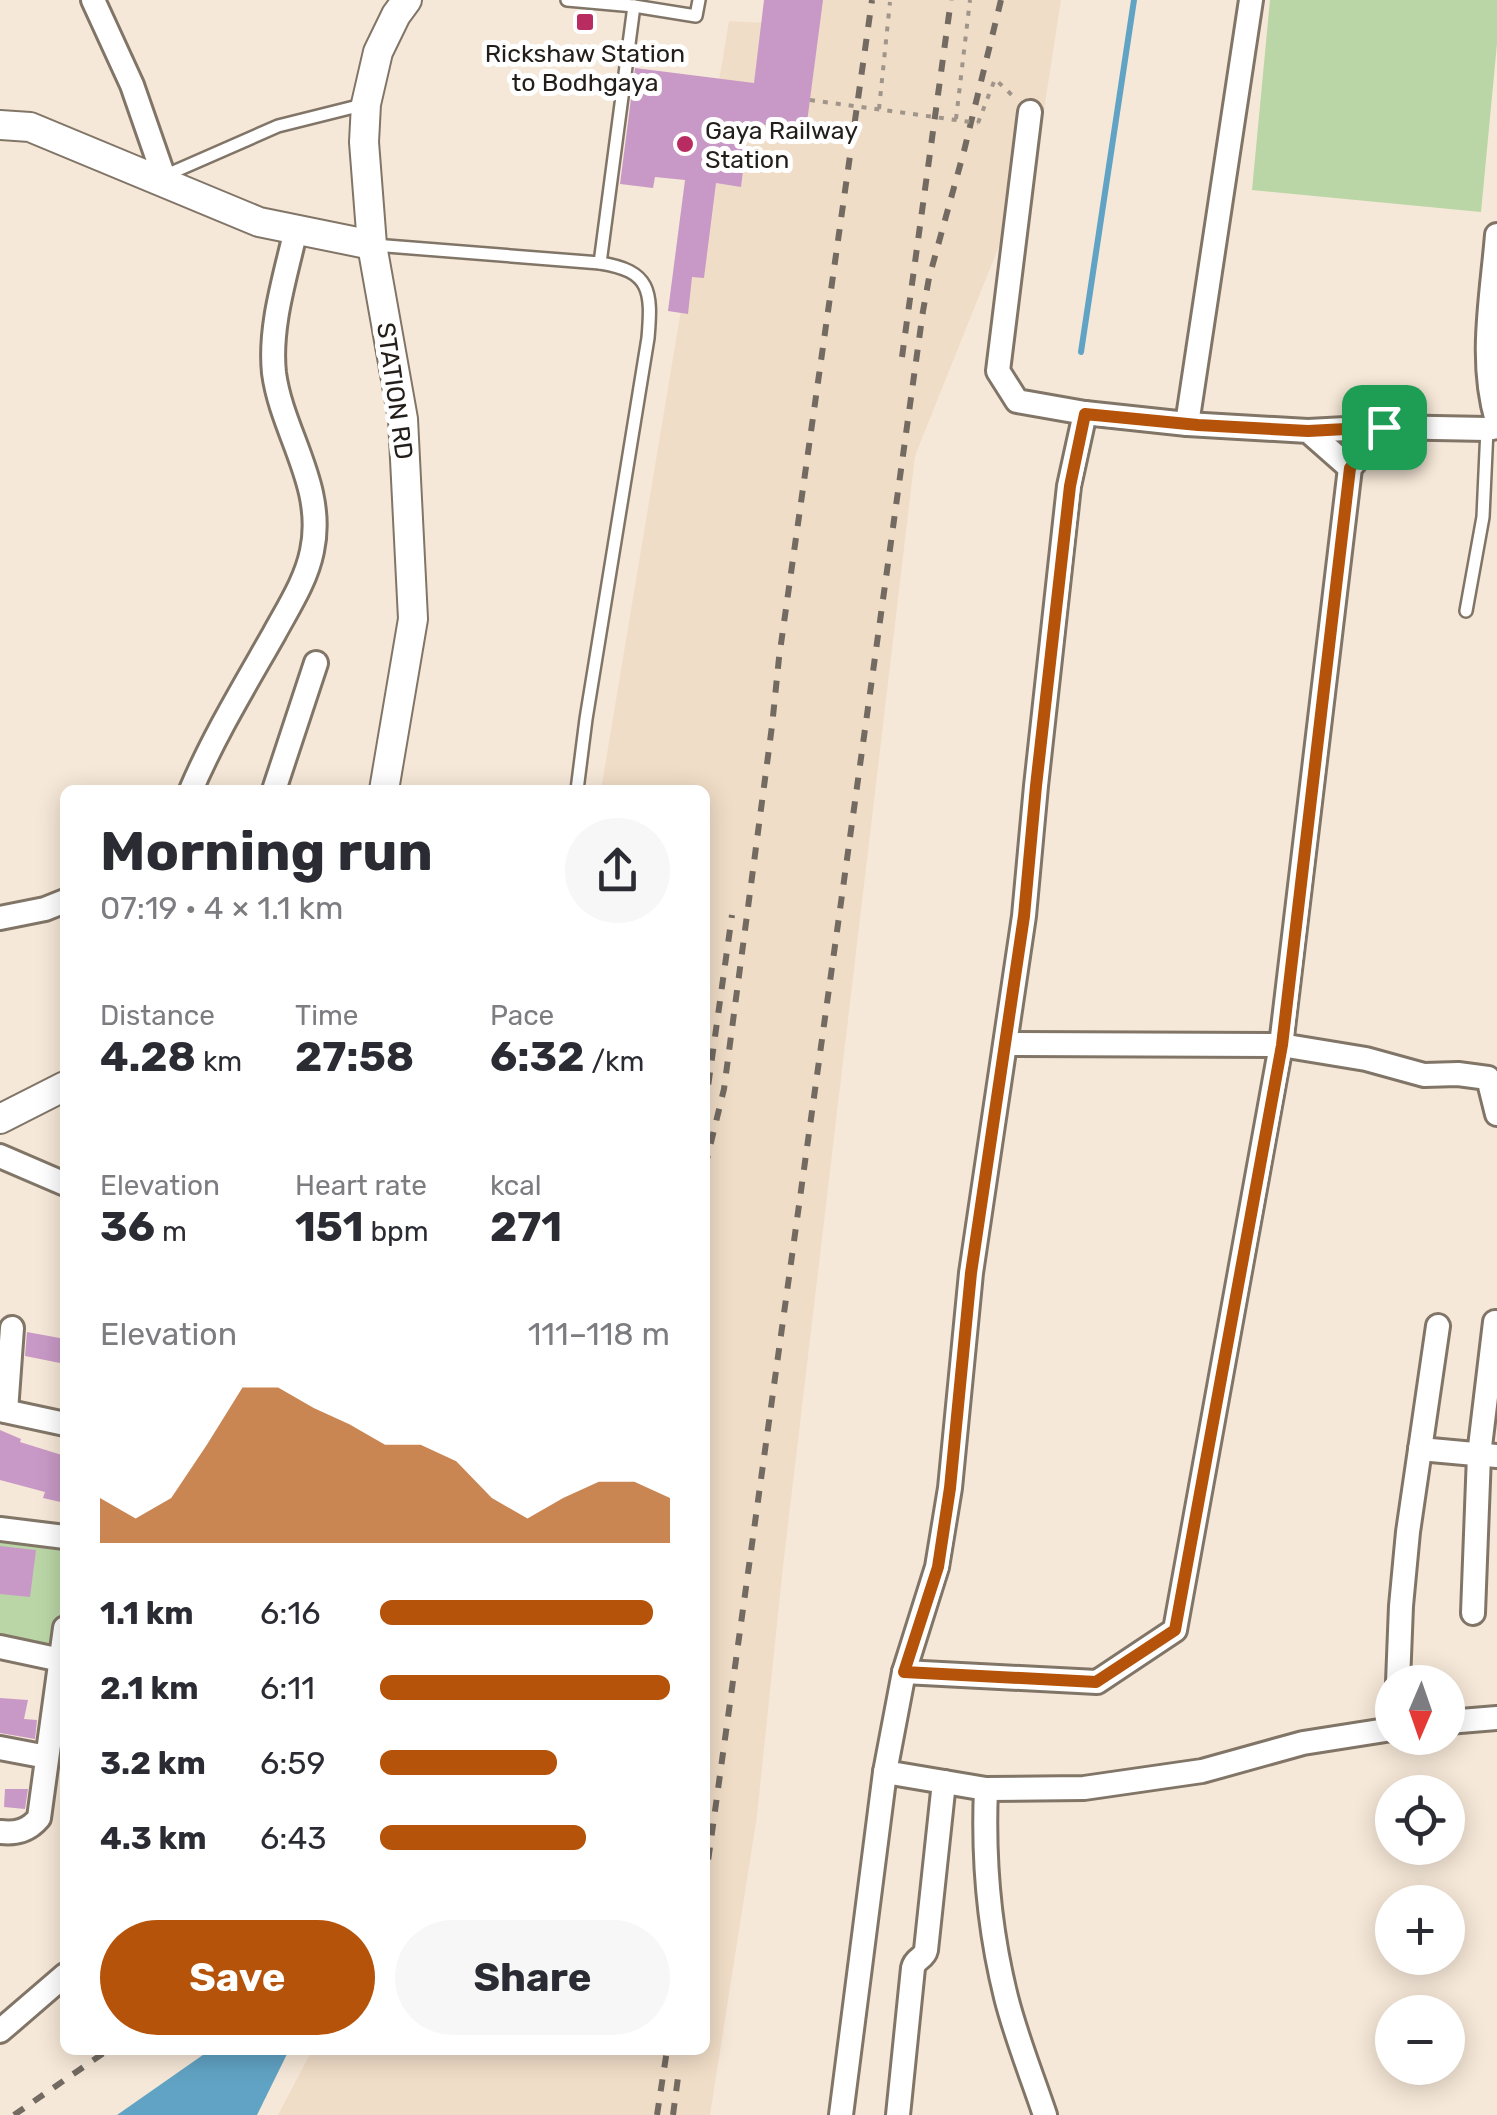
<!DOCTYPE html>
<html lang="en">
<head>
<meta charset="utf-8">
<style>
	body { margin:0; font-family:Rubik,sans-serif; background:#f7f7f7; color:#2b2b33; height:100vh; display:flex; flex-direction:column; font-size:38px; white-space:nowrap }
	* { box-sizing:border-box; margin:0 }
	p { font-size:32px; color:#7c7c81 }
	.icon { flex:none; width:55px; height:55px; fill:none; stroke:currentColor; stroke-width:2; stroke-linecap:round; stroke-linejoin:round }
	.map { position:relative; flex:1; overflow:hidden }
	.drawer { position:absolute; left:60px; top:785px; width:650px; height:1270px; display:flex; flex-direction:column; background:#fff; border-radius:15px; box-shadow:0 5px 25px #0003 }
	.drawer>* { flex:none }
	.needle { width:65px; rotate:182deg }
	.controls { position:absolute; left:1375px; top:1665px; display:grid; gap:20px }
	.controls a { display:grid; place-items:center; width:90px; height:90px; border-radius:50%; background:#fff; box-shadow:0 5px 25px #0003; font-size:50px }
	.pin { position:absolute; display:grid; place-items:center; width:85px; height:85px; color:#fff; margin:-42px; border-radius:20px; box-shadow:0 5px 15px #0006 }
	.round { display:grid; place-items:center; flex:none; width:105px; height:105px; border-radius:52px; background:#f7f7f7 }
	.overview { display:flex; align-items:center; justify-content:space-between; height:170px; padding:0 40px }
	h1 { font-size:55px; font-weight:700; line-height:75px }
	.metrics { display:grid; grid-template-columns:repeat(3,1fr); gap:15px; height:170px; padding:10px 40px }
	.metrics div { display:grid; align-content:center }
	.metrics b { font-size:42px; font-weight:700 }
	.metrics small { font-size:28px; font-weight:400 }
	.metrics p { font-size:28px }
	.chart { height:280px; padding:20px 40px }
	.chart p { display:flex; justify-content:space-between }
	.chart svg { width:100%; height:180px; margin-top:10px; fill:#b45309; opacity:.7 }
	.action { display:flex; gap:20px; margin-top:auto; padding:20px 40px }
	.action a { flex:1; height:115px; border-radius:60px; background:#b45309; color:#fff; font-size:40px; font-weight:700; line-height:115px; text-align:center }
	.action a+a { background:#f7f7f7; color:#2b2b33 }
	ul { padding:0 40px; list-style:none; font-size:32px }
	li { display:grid; grid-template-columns:160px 120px 1fr; align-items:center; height:75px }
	li i { height:25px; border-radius:12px; background:#b45309 }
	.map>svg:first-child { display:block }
	.built { fill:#f0ddc7 }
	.green { fill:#bad6a6 }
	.water { fill:#61a3c4 }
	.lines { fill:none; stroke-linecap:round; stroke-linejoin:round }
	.stream { stroke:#61a3c4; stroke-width:6 }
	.building { fill:#c899c6 }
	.service-casing { stroke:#817567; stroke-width:16 }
	.minor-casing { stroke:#817567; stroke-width:28 }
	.tertiary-casing { stroke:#817567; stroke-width:32 }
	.path { stroke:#a0958a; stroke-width:4; stroke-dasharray:5 8; stroke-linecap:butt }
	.service { stroke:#fff; stroke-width:11 }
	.minor { stroke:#fff; stroke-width:22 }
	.tertiary { stroke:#fff; stroke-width:28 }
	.rail { stroke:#736b62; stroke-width:6; stroke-dasharray:12 12; stroke-linecap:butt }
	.path-bridge { stroke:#a0958a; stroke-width:4; stroke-dasharray:5 8; stroke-linecap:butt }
	.route-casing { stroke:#fff; stroke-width:20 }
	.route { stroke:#b45309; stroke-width:12 }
	.poi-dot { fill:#b92c62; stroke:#fff; stroke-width:4 }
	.labels { text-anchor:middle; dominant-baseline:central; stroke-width:10; stroke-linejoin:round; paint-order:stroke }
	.poi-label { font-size:25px; fill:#231e19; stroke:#fff }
	.street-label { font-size:25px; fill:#231e19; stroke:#fff }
</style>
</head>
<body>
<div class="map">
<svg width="1497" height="2115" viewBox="0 0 1497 2115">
	<rect width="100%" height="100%" fill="#f6e8d8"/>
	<!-- built -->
	<path class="built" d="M816,0H1061L1038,149L915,456L783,1567L757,1816L710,2115H278L312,2050H705V790H601L729,21L811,25Z"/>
	<!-- green -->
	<g class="green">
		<path d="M1270,0H1497V44L1481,212L1252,190Z"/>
		<path d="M0,1533L65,1542V1592L56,1655L0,1644Z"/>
	</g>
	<!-- water -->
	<path class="water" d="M210,2050H289L257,2115H117Z"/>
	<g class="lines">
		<!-- stream -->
		<path class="stream" d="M1081,352L1134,0"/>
	</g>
	<!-- building -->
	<g class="building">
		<path d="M764,0H823L806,130L749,123L741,187L716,183L704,278L692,277L688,314L668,311L685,180L655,177L653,188L620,184L635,68L754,83Z"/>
		<path d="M27,1332L65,1339V1364L25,1356Z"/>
		<path d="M0,1430L21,1439L20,1442L65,1456V1503L43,1498L45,1492L0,1480Z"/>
		<path d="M0,1546L36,1550L30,1597L0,1594Z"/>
		<path d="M0,1698L28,1700L24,1719L37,1720L35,1739L0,1733Z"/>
		<path d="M5,1789H28L25,1809L4,1807Z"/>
	</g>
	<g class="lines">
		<!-- service casing -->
		<g class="service-casing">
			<g id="service">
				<path d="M567,0L634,6L696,16L699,0"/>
				<path d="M164,176L278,126L366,104"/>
				<path d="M374,245L600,263C651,271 652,291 648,338L586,719L577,790"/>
				<path d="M600,263L634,6"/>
				<path d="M1466,611L1483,517L1487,429"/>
			</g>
		</g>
		<!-- minor casing -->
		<g class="minor-casing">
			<g id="minor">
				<path d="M93,0L132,85L166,183"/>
				<path d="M1030,112L998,371L1017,401L1085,413L1187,424L1308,431L1350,468"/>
				<path d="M1497,235C1492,296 1479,361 1497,421"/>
				<path d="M1085,413L1069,486L1036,786L1024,916L971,1273L950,1488L937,1567L904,1672L885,1772L986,1789L1084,1788L1202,1771L1303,1743L1392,1729"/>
				<path d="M1187,424L1251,0"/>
				<path d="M1308,431L1384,427L1487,429L1497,427"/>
				<path d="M191,790C214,736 245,685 274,634C288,608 306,581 312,551C326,486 282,433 274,373C269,325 286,275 296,229"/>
				<path d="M274,790L316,663"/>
				<path d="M0,918L45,909L65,901"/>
				<path d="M1006,1044L1281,1045L1366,1059L1424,1075L1458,1074L1488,1078L1497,1114"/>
				<path d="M0,1156L65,1184"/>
				<path d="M0,1410L65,1424"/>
				<path d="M6,1411L12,1328"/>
				<path d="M1420,1449L1497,1456"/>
				<path d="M0,1529L65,1537"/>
				<path d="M1473,1613L1479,1455L1495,1322"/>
				<path d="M0,1647L61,1660"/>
				<path d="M904,1672L1097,1682L1175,1630L1281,1045L1350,468L1384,427"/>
				<path d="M1398,1682L1401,1606L1408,1532L1438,1326"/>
				<path d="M1448,1722L1497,1718"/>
				<path d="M0,1748L47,1757"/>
				<path d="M986,1789C983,1859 989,1929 1006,1997C1016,2037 1032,2076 1045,2115"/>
				<path d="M0,1832C16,1834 28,1831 39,1818L65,1628"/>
				<path d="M0,2031L65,1975"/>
				<path d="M841,2115L885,1772"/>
				<path d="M898,2115L913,1968C915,1958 924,1959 926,1950L944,1782"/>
			</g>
		</g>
		<!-- tertiary casing -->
		<g class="tertiary-casing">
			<g id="tertiary">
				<path d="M0,125L30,127L259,222L372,245"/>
				<path d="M384,790L413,619L403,419L372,245L364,142L366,104L378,52L396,15L407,0"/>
				<path d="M0,1119L65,1086"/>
			</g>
		</g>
		<!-- path -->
		<g class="path">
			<path d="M879,109L890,2"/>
			<path d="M956,119L970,0"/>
			<path d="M978,123L995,79L1016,99"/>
		</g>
		<!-- service -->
		<use href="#service" class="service"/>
		<!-- minor -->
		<use href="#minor" class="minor"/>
		<!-- tertiary -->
		<use href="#tertiary" class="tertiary"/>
		<!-- rail -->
		<g class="rail">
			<path d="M902,357L951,0"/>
			<path d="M705,1108L732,915"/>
			<path d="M705,1167L724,1089L772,726L779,658L872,0"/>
			<path d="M705,1883L923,311L929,278L964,151L1001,0"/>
			<path d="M14,2115L108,2050"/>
			<path d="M657,2115L667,2050"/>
			<path d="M673,2115L679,2070"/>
		</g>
		<!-- path-bridge -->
		<path class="path-bridge" d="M810,100L978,123"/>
	</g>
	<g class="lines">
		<!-- route casing -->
		<g class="route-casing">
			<path id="route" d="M1085,414L1198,425L1308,431L1384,427L1350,468L1282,1045L1175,1630L1096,1682L904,1672L938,1567L950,1488L971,1273L1024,916L1036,786L1070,486Z"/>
		</g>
		<!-- route -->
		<use href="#route" class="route"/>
	</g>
	<!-- markers -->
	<g class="poi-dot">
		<rect x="575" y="12" width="20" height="20" rx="5"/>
		<circle cx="685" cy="144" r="10"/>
	</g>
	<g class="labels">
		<!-- poi labels -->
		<g class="poi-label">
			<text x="585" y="53">Rickshaw Station<tspan x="585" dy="29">to Bodhgaya</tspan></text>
			<text x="705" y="130" text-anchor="start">Gaya Railway<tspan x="705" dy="29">Station</tspan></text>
		</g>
		<!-- street labels -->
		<g class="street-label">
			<text transform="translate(395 391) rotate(82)">STATION RD</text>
		</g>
	</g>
</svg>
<div class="controls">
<a><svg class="needle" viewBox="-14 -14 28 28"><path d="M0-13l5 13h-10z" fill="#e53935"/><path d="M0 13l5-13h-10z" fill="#7c7c81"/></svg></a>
<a><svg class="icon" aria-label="locate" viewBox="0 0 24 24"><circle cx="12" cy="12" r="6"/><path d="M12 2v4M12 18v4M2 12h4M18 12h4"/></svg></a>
<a>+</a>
<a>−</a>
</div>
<div class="pin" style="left:1384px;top:427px;background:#1e9e55"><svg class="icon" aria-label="arrive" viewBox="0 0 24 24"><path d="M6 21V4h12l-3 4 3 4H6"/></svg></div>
<section class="drawer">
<div class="overview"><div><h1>Morning run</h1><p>07:19 · 4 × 1.1 km</p></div><a class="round"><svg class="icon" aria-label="share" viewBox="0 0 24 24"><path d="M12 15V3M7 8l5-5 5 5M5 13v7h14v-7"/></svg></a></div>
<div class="metrics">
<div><p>Distance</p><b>4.28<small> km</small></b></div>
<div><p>Time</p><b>27:58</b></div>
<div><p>Pace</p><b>6:32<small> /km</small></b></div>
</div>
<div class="metrics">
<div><p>Elevation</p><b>36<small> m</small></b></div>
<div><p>Heart rate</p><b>151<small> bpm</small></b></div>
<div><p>kcal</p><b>271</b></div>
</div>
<div class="chart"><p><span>Elevation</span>111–118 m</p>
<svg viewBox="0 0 160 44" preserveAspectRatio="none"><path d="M0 44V33L10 38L20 33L30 20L40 6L50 6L60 11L70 15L80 20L90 20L100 24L110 33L120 38L130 33L140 29L150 29L160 33V44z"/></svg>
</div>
<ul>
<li><b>1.1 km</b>6:16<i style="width:94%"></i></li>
<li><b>2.1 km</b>6:11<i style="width:100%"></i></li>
<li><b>3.2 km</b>6:59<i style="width:61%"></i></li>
<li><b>4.3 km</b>6:43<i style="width:71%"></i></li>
</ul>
<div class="action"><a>Save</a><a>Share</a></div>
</section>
</div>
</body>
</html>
